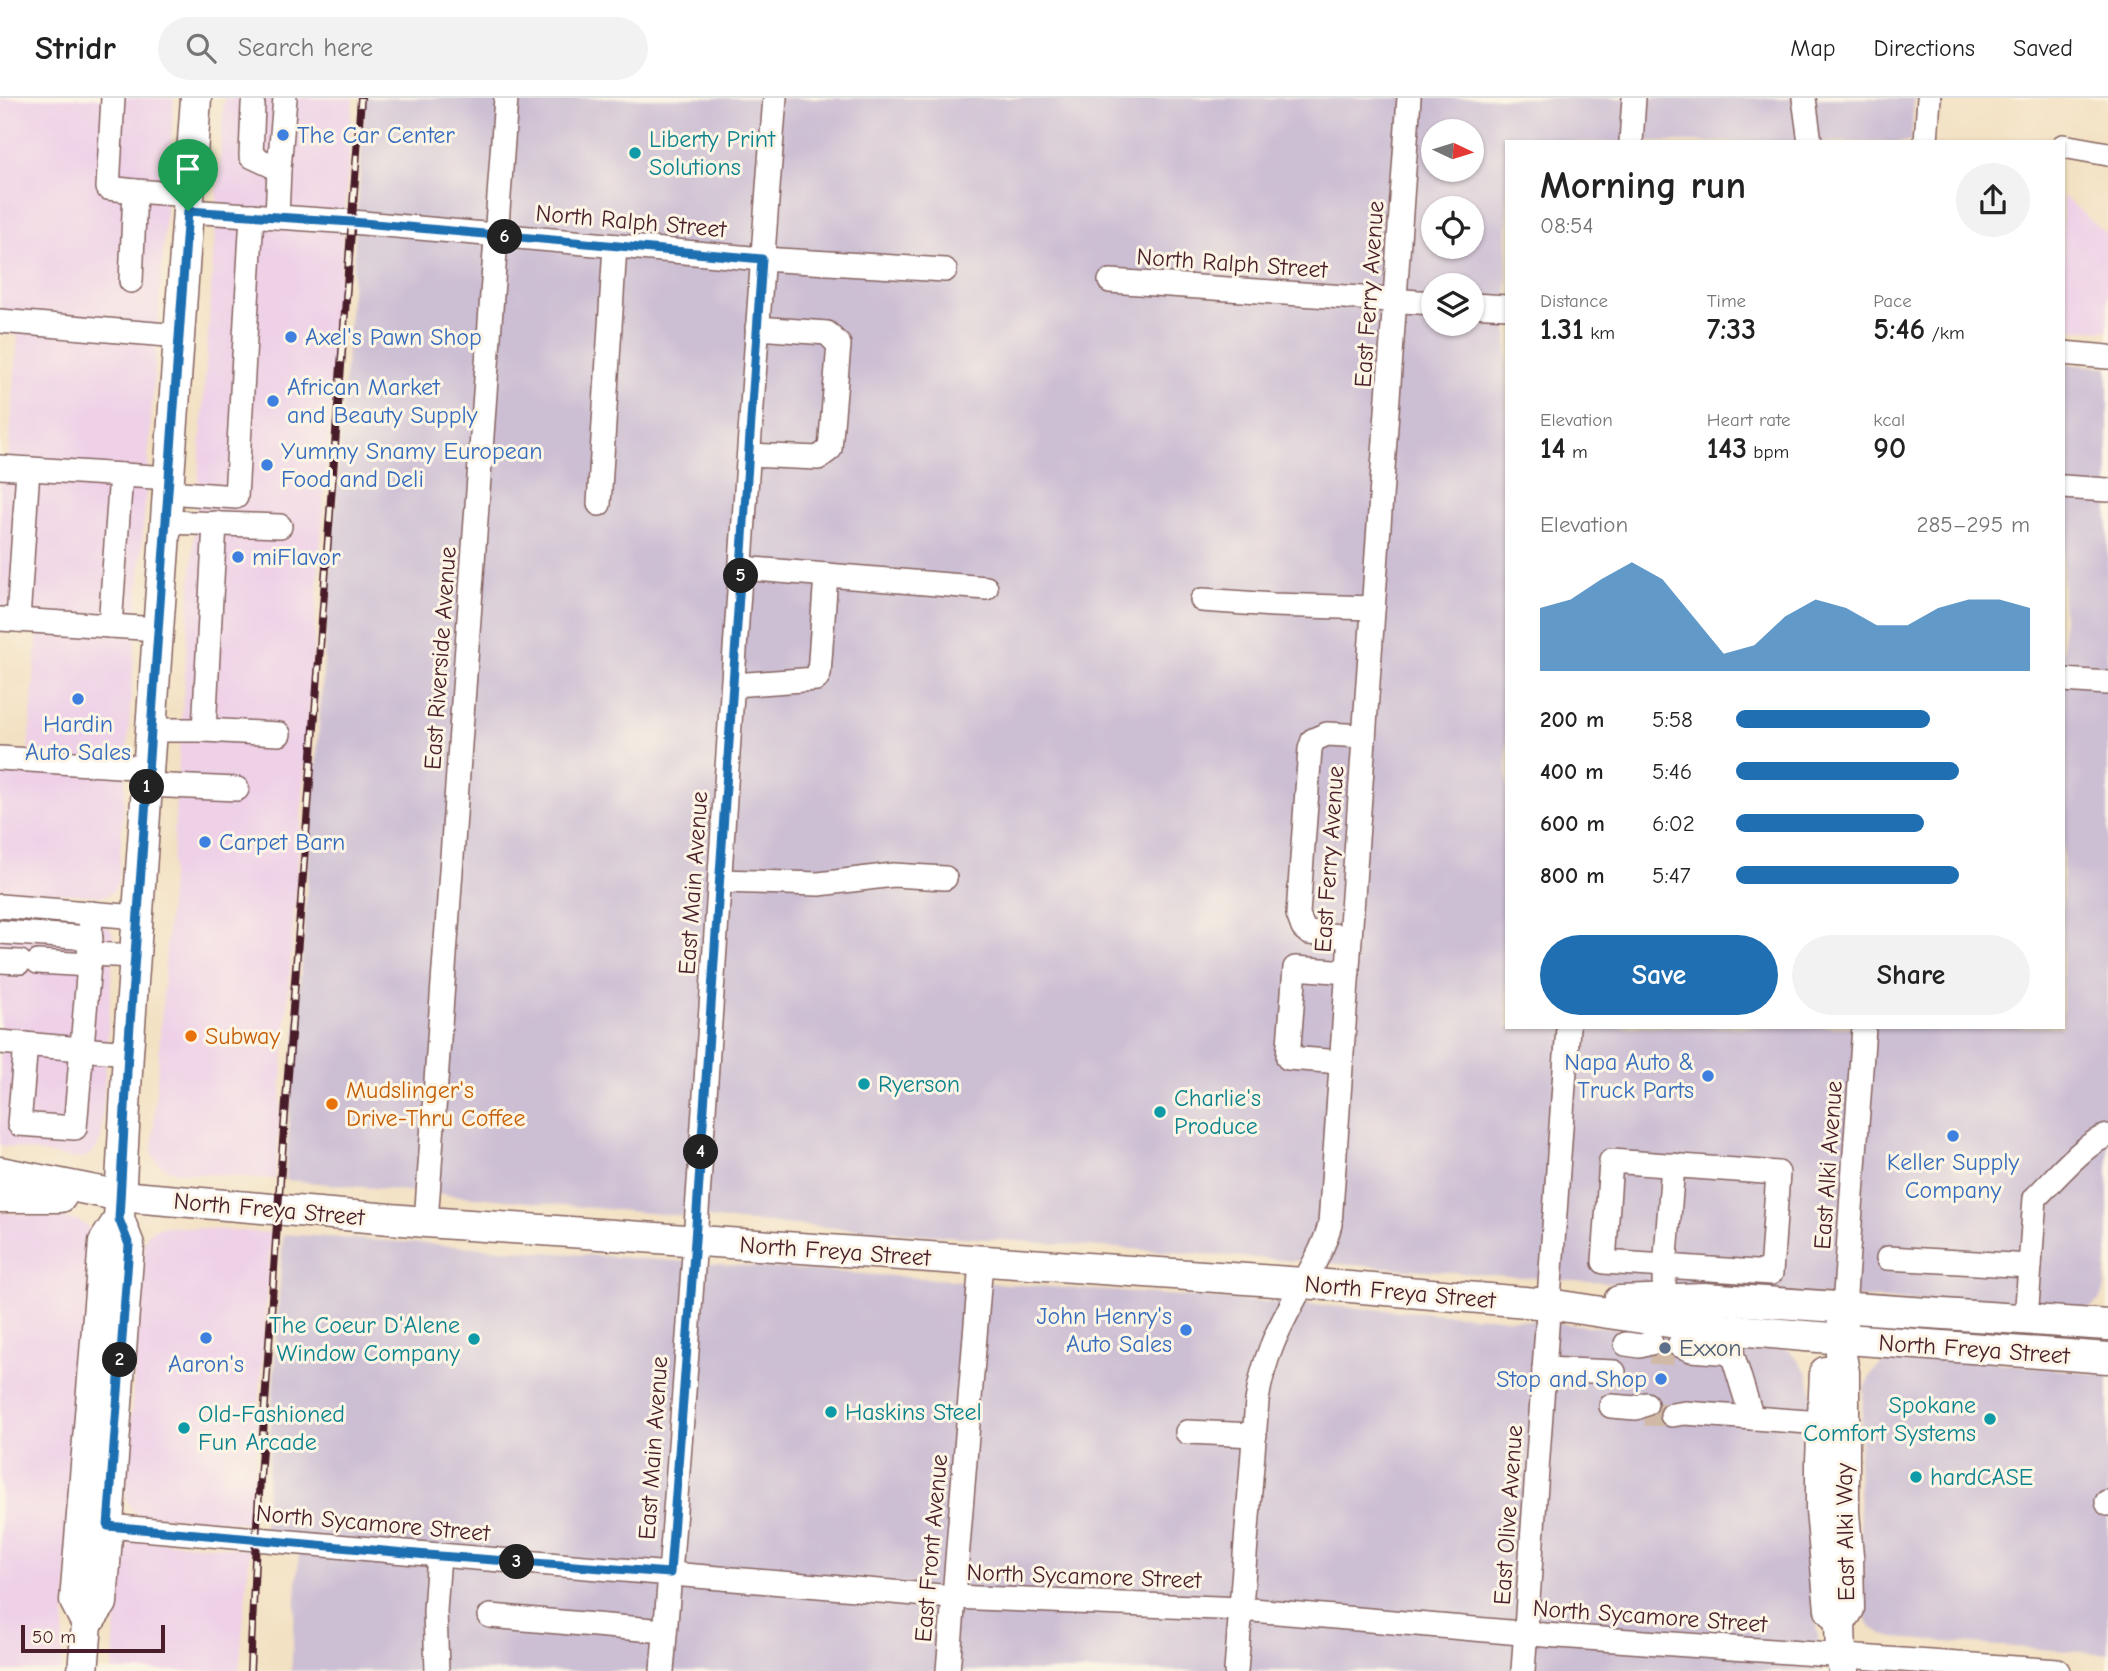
<!DOCTYPE html>
<html lang="en">
<head>
<meta charset="utf-8">
<style>
	body { margin:0; font-family:"Comic Neue",sans-serif; background:#f2f2f2; color:#222; height:100vh; display:flex; flex-direction:column; font-size:26px; white-space:nowrap }
	* { box-sizing:border-box; margin:0 }
	p { font-size:23px; color:#767676 }
	.icon { flex:none; width:38px; height:38px; fill:none; stroke:currentColor; stroke-width:2; stroke-linecap:round; stroke-linejoin:round }
	.map { position:relative; flex:1; overflow:hidden }
	.sheet { position:absolute; left:1505px; top:42px; width:560px; height:889px; display:flex; flex-direction:column; background:#fff; border-radius:0px; box-shadow:0 2px 5px #0004 }
	.sheet>* { flex:none }
	.needle { width:46px; rotate:94deg }
	.buttons { position:absolute; left:1421px; top:21px; display:grid; gap:14px }
	.buttons a { display:grid; place-items:center; width:63px; height:63px; border-radius:50%; background:#fff; box-shadow:0 2px 5px #0004; font-size:35px }
	.scale { position:absolute; left:21px; bottom:18px; width:144px; box-sizing:border-box; padding-left:7px; border:4px solid #4a1f2b; border-top:0; font-size:19px; line-height:24px; white-space:nowrap; color:#4a1f2b; -webkit-text-stroke:5px #fcf5e5; paint-order:stroke }
	.pin { position:absolute; display:grid; place-items:center; width:60px; height:60px; color:#fff; margin:-72px -30px; border-radius:50% 50% 50% 0; rotate:-45deg; box-shadow:0 0 7px #0007 }
	.pin .icon { rotate:45deg }
	.km { position:absolute; width:35px; height:35px; margin:-18px; border-radius:50%; background:#222; color:#fff; font-size:19px; line-height:35px; text-align:center }
	.round { display:grid; place-items:center; flex:none; width:74px; height:74px; border-radius:37px; background:#f2f2f2 }
	.headline { display:flex; align-items:center; justify-content:space-between; height:119px; padding:0 35px }
	h1 { font-size:38px; font-weight:700; line-height:52px }
	.figures { display:grid; grid-template-columns:repeat(3,1fr); gap:10px; height:119px; padding:7px 35px }
	.figures div { display:grid; align-content:center }
	.figures b { font-size:30px; font-weight:700 }
	.figures small { font-size:19px; font-weight:400 }
	.figures p { font-size:19px }
	.chart { height:196px; padding:14px 35px }
	.chart p { display:flex; justify-content:space-between }
	.chart svg { width:100%; height:126px; margin-top:7px; fill:#1f6fb2; opacity:.7 }
	.cta { display:flex; gap:14px; margin-top:auto; padding:14px 35px }
	.cta a { flex:1; height:80px; border-radius:42px; background:#1f6fb2; color:#fff; font-size:28px; font-weight:700; line-height:80px; text-align:center }
	.cta a+a { background:#f2f2f2; color:#222 }
	ul { padding:0 35px; list-style:none; font-size:23px }
	li { display:grid; grid-template-columns:112px 84px 1fr; align-items:center; height:52px }
	li i { height:18px; border-radius:9px; background:#1f6fb2 }
	header { display:flex; align-items:center; gap:42px; box-sizing:border-box; height:98px; padding:0 35px; background:#fff; border-bottom:2px solid #e0e0e0 }
	header strong { font-size:33px }
	nav { display:flex; gap:38px; margin-inline-start:auto; font-size:24px }
	.search { width:490px; height:63px; background:#f2f2f2; display:flex; align-items:center; gap:18px; box-sizing:border-box; padding:0 24px; border-radius:38px; color:#767676; font-size:26px }
	.map>svg:first-child { display:block }
	.built { fill:#eed0e7 }
	.industrial { fill:#ccbed3; fill-rule:evenodd }
	.lines { fill:none; stroke-linecap:round; stroke-linejoin:round }
	.minor-tunnel { stroke:#d1baa5; stroke-width:23; stroke-dasharray:23 11; stroke-linecap:butt }
	.minor-casing { stroke:#856360; stroke-width:26 }
	.major-casing { stroke:#856360; stroke-width:33 }
	.minor { stroke:#fff; stroke-width:23 }
	.major { stroke:#fff; stroke-width:30 }
	.rail-casing { stroke:#4a1f2b; stroke-width:8 }
	.rail { stroke:#fcf5e5; stroke-width:5; stroke-dasharray:16; stroke-linecap:butt }
	.route-casing { stroke:#fff; stroke-width:14 }
	.route { stroke:#1f6fb2; stroke-width:9 }
	.shop-dot { fill:#3f7fe0; stroke:#fcf5e5; stroke-width:2.5 }
	.culture-dot { fill:#0f9aa8; stroke:#fcf5e5; stroke-width:2.5 }
	.food-dot { fill:#e8710a; stroke:#fcf5e5; stroke-width:2.5 }
	.service-dot { fill:#5c6f8a; stroke:#fcf5e5; stroke-width:2.5 }
	.labels { text-anchor:middle; dominant-baseline:central; stroke-width:6; stroke-linejoin:round; paint-order:stroke }
	.shop-label { font-size:24px; fill:#366cbe; stroke:#fcf5e5; text-anchor:start }
	.culture-label { font-size:24px; fill:#0d838f; stroke:#fcf5e5; text-anchor:start }
	.street-label { font-size:24px; fill:#4a1f2b; stroke:#fcf5e5 }
	.food-label { font-size:24px; fill:#c56008; stroke:#fcf5e5; text-anchor:start }
	.service-label { font-size:24px; fill:#4e5e75; stroke:#fcf5e5; text-anchor:start }
</style>
</head>
<body>
<header>
<strong>Stridr</strong>
<div class="search"><svg class="icon" aria-label="search" viewBox="0 0 24 24"><circle cx="10" cy="10" r="6"/><path d="M15 15l6 6"/></svg>Search here</div>
<nav><a>Map</a><a>Directions</a><a>Saved</a></nav>
</header>
<div class="map">
<svg width="2108" height="1573" viewBox="0 0 2108 1573">
	<rect width="100%" height="100%" fill="#fcf5e5"/>
	<filter id="ink" filterUnits="userSpaceOnUse"><feTurbulence type="fractalNoise" baseFrequency=".0143" numOctaves="2"/><feDisplacementMap in="SourceGraphic" scale="14" xChannelSelector="R" yChannelSelector="G"/><feConvolveMatrix kernelMatrix="1 2 1 2 8 2 1 2 1" color-interpolation-filters="sRGB"/></filter>
	<filter id="wash" filterUnits="userSpaceOnUse"><feTurbulence type="fractalNoise" baseFrequency=".00686" numOctaves="4" result="noise"/><feDisplacementMap in="SourceGraphic" scale="28" xChannelSelector="R" yChannelSelector="G"/><feGaussianBlur stdDeviation="1.57" result="paint"/><feColorMatrix in="noise" values="0 0 0 0 0 0 0 0 0 0 0 0 0 0 0 0 0 1.4 0 .05"/><feComposite in="paint" operator="in"/></filter>
	<g filter="url(#wash)">
		<rect width="100%" height="100%" fill="#f3e1c3"/>
		<!-- built -->
		<g class="built">
			<path d="M0,0H174L118,784L113,794L104,798L0,791V665L27,667L38,530L0,527V365H8L18,237L0,235Z"/>
			<path d="M224,0H353L275,1081L180,1074L167,1071L158,1065L152,1056Z"/>
			<path d="M2063,98L2108,137V233L2063,230Z"/>
			<path d="M0,818L100,824L111,831L114,841L101,1040L97,1050L88,1058L76,1061L0,1047Z"/>
			<path d="M0,1114L77,1122L87,1128L92,1136L93,1145L61,1573H0Z"/>
			<path d="M166,1128L271,1135L251,1425L140,1417L133,1413L125,1399L144,1144L148,1135L156,1130Z"/>
			<path d="M139,1442L250,1451L239,1573H112L120,1459L123,1450L129,1445Z"/>
		</g>
		<!-- industrial -->
		<g class="industrial">
			<path d="M366,0H1914L1911,44H1507V929H2063V266L2108,269V1151L2105,1189L2100,1201L2092,1209L2079,1213L1507,1178L738,1123L285,1082ZM1433,33H1472V72H1433ZM1433,110H1472V149H1433ZM1433,187H1472V226H1433Z"/>
			<path d="M283,1136L1503,1220L1768,1245L1789,1252L1808,1275L1812,1295L1809,1376L1812,1499L1823,1573H291L299,1456L263,1453Z"/>
			<path d="M1905,1254L2108,1277V1556L1894,1540L1880,1535L1869,1526L1863,1512L1858,1368L1864,1290L1873,1274L1887,1261Z"/>
		</g>
	</g>
	<g filter="url(#ink)">
		<g class="lines">
			<!-- minor-tunnel -->
			<g class="minor-tunnel">
				<path d="M1651,1254L1678,1256"/>
				<path d="M1645,1316L1672,1317"/>
			</g>
			<!-- minor casing -->
			<g class="minor-casing">
				<g id="minor">
					<path d="M113,0L108,90L135,93"/>
					<path d="M1804,0L1810,44"/>
					<path d="M253,7L251,58L279,71L277,119"/>
					<path d="M1631,44L1634,0"/>
					<path d="M1926,44L1929,0"/>
					<path d="M2063,48L2108,56"/>
					<path d="M279,71L285,0"/>
					<path d="M188,113L352,124L762,161L945,172"/>
					<path d="M131,183L135,93L189,97"/>
					<path d="M1110,183L1433,205"/>
					<path d="M1472,207L1507,209"/>
					<path d="M0,223L179,238"/>
					<path d="M2063,255L2108,259"/>
					<path d="M749,357L818,360L830,351L839,247L827,235L757,230"/>
					<path d="M0,369L169,380"/>
					<path d="M2063,389L2108,392"/>
					<path d="M168,394L236,399L252,117"/>
					<path d="M599,406L615,148"/>
					<path d="M166,424L280,428"/>
					<path d="M741,470L986,490"/>
					<path d="M1202,502L1273,507L1373,510"/>
					<path d="M0,521L158,531"/>
					<path d="M18,522L28,371"/>
					<path d="M110,528L121,377"/>
					<path d="M2063,582L2108,585"/>
					<path d="M733,587L816,581L819,576L826,477"/>
					<path d="M151,632H204L215,425"/>
					<path d="M204,632L279,636"/>
					<path d="M0,660L148,670"/>
					<path d="M147,687L237,691"/>
					<path d="M720,783L819,786L893,777L945,780"/>
					<path d="M0,808L138,819"/>
					<path d="M0,834L91,840"/>
					<path d="M1350,839L1309,835L1303,830L1298,816L1310,651L1313,642L1327,636L1364,638"/>
					<path d="M90,856L135,858"/>
					<path d="M0,863L20,864"/>
					<path d="M38,864L89,867"/>
					<path d="M0,944L128,955"/>
					<path d="M26,946L19,1026L75,1030L89,867L91,815"/>
					<path d="M1341,964L1288,960L1295,870L1348,874"/>
					<path d="M1611,1063L1778,1075L1771,1175L1604,1164Z"/>
					<path d="M426,1124L506,0"/>
					<path d="M1888,1160L2030,1168L2035,1100C2052,1084 2087,1042 2108,1038"/>
					<path d="M1664,1184L1673,1067"/>
					<path d="M1844,1209L1864,929"/>
					<path d="M2026,1221L2030,1168"/>
					<path d="M1734,1231L1732,1255L1752,1320"/>
					<path d="M1626,1246L1640,1248L1651,1245"/>
					<path d="M1679,1247L1691,1252L1732,1255"/>
					<path d="M1544,1271L1614,1274"/>
					<path d="M1611,1308L1636,1310L1646,1306"/>
					<path d="M1672,1317L1685,1315L1822,1325"/>
					<path d="M1187,1334L1255,1337"/>
					<path d="M2107,1404L2108,1406"/>
					<path d="M108,1428L439,1457L953,1499L1241,1511L1544,1537L2058,1573"/>
					<path d="M490,1518L665,1533"/>
					<path d="M437,1573L435,1513L439,1457"/>
					<path d="M662,1573C706,1049 733,524 775,0"/>
					<path d="M948,1573L981,1164"/>
					<path d="M1236,1573L1257,1303C1263,1260 1279,1229 1300,1191C1312,1169 1324,1150 1330,1126L1409,0"/>
					<path d="M1523,1573L1568,929"/>
				</g>
			</g>
			<!-- major casing -->
			<g class="major-casing">
				<g id="major">
					<path d="M0,1074L121,1098L155,1101L426,1124L1303,1185L1548,1206L1702,1229L1805,1238L2108,1260"/>
					<path d="M0,1099H61"/>
					<path d="M1619,1203L1704,1200L2108,1227"/>
					<path d="M1843,1224L1841,1257L1844,1274V1414L1848,1458L1849,1511L1840,1525L1841,1558L1844,1573"/>
					<path d="M1825,1274L1821,1362V1412L1830,1512L1840,1524"/>
					<path d="M87,1526L75,1503L104,1144L119,1121"/>
					<path d="M83,1573L87,1526L102,1505L129,1147L119,1121L128,955L196,0"/>
				</g>
			</g>
			<!-- minor -->
			<use href="#minor" class="minor"/>
			<!-- major -->
			<use href="#major" class="major"/>
			<!-- rail casing -->
			<g class="rail-casing">
				<path id="rail" d="M250,1573L256,1441L278,1111L361,0"/>
			</g>
			<!-- rail -->
			<use href="#rail" class="rail"/>
		</g>
	</g>
	<g class="lines" filter="url(#ink)">
		<!-- route casing -->
		<g class="route-casing">
			<path id="route" d="M188,113L352,124L762,161L695,1142L670,1475L439,1458L108,1428L129,1147L119,1121L128,955Z"/>
		</g>
		<!-- route -->
		<use href="#route" class="route"/>
	</g>
	<!-- markers -->
	<g class="shop-dot">
		<circle cx="283" cy="37" r="7"/>
		<circle cx="291" cy="239" r="7"/>
		<circle cx="273" cy="303" r="7"/>
		<circle cx="267" cy="367" r="7"/>
		<circle cx="238" cy="459" r="7"/>
		<circle cx="78" cy="601" r="7"/>
		<circle cx="205" cy="744" r="7"/>
		<circle cx="1708" cy="978" r="7"/>
		<circle cx="1953" cy="1038" r="7"/>
		<circle cx="1186" cy="1232" r="7"/>
		<circle cx="206" cy="1240" r="7"/>
		<circle cx="1661" cy="1281" r="7"/>
	</g>
	<g class="culture-dot">
		<circle cx="635" cy="55" r="7"/>
		<circle cx="864" cy="986" r="7"/>
		<circle cx="1160" cy="1014" r="7"/>
		<circle cx="474" cy="1241" r="7"/>
		<circle cx="831" cy="1314" r="7"/>
		<circle cx="1990" cy="1321" r="7"/>
		<circle cx="184" cy="1330" r="7"/>
		<circle cx="1916" cy="1379" r="7"/>
	</g>
	<g class="food-dot">
		<circle cx="191" cy="938" r="7"/>
		<circle cx="332" cy="1006" r="7"/>
	</g>
	<circle class="service-dot" cx="1665" cy="1250" r="7"/>
	<g class="labels">
		<!-- shop labels -->
		<g class="shop-label">
			<text x="297" y="37">The Car Center</text>
			<text x="305" y="239">Axel's Pawn Shop</text>
			<text x="287" y="289">African Market<tspan x="287" dy="28">and Beauty Supply</tspan></text>
			<text x="281" y="353">Yummy Snamy European<tspan x="281" dy="28">Food and Deli</tspan></text>
			<text x="252" y="459">miFlavor</text>
			<text x="78" y="626" text-anchor="middle">Hardin<tspan x="78" dy="28">Auto Sales</tspan></text>
			<text x="219" y="744">Carpet Barn</text>
			<text x="1694" y="964" text-anchor="end">Napa Auto &amp;<tspan x="1694" dy="28">Truck Parts</tspan></text>
			<text x="1953" y="1064" text-anchor="middle">Keller Supply<tspan x="1953" dy="28">Company</tspan></text>
			<text x="1172" y="1218" text-anchor="end">John Henry's<tspan x="1172" dy="28">Auto Sales</tspan></text>
			<text x="206" y="1266" text-anchor="middle">Aaron's</text>
			<text x="1647" y="1281" text-anchor="end">Stop and Shop</text>
		</g>
		<!-- culture labels -->
		<g class="culture-label">
			<text x="649" y="41">Liberty Print<tspan x="649" dy="28">Solutions</tspan></text>
			<text x="878" y="986">Ryerson</text>
			<text x="1174" y="1000">Charlie's<tspan x="1174" dy="28">Produce</tspan></text>
			<text x="460" y="1227" text-anchor="end">The Coeur D'Alene<tspan x="460" dy="28">Window Company</tspan></text>
			<text x="1976" y="1307" text-anchor="end">Spokane<tspan x="1976" dy="28">Comfort Systems</tspan></text>
			<text x="845" y="1314">Haskins Steel</text>
			<text x="198" y="1316">Old-Fashioned<tspan x="198" dy="28">Fun Arcade</tspan></text>
			<text x="1930" y="1379">hardCASE</text>
		</g>
		<!-- street labels -->
		<g class="street-label">
			<text transform="translate(631 123) rotate(5)">North Ralph Street</text>
			<text transform="translate(1232 165) rotate(4)">North Ralph Street</text>
			<text transform="translate(1369 196) rotate(-86)">East Ferry Avenue</text>
			<text transform="translate(440 560) rotate(-86)">East Riverside Avenue</text>
			<text transform="translate(1329 761) rotate(-86)">East Ferry Avenue</text>
			<text transform="translate(693 785) rotate(-86)">East Main Avenue</text>
			<text transform="translate(1828 1067) rotate(-86)">East Alki Avenue</text>
			<text transform="translate(269 1111) rotate(5)">North Freya Street</text>
			<text transform="translate(835 1153) rotate(4)">North Freya Street</text>
			<text transform="translate(1400 1194) rotate(5)">North Freya Street</text>
			<text transform="translate(1974 1251) rotate(4)">North Freya Street</text>
			<text transform="translate(653 1350) rotate(-86)">East Main Avenue</text>
			<text transform="translate(1508 1417) rotate(-86)">East Olive Avenue</text>
			<text transform="translate(373 1425) rotate(5)">North Sycamore Street</text>
			<text transform="translate(1845 1434) rotate(-91)">East Alki Way</text>
			<text transform="translate(931 1450) rotate(-85)">East Front Avenue</text>
			<text transform="translate(1084 1478) rotate(2)">North Sycamore Street</text>
			<text transform="translate(1650 1518) rotate(4)">North Sycamore Street</text>
		</g>
		<!-- food labels -->
		<g class="food-label">
			<text x="205" y="938">Subway</text>
			<text x="346" y="992">Mudslinger's<tspan x="346" dy="28">Drive-Thru Coffee</tspan></text>
		</g>
		<!-- service labels -->
		<g class="service-label">
			<text x="1679" y="1250">Exxon</text>
		</g>
	</g>
</svg>
<div class="buttons">
<a><svg class="needle" viewBox="-14 -14 28 28"><path d="M0-13l5 13h-10z" fill="#e53935"/><path d="M0 13l5-13h-10z" fill="#767676"/></svg></a>
<a><svg class="icon" aria-label="locate" viewBox="0 0 24 24"><circle cx="12" cy="12" r="6"/><path d="M12 2v4M12 18v4M2 12h4M18 12h4"/></svg></a>
<a><svg class="icon" aria-label="layers" viewBox="0 0 24 24"><path d="M12 4l9 5-9 5-9-5zM3 14l9 5 9-5"/></svg></a>
</div>
<div class="scale">50 m</div>
<div class="pin" style="left:188px;top:113px;background:#1e9e55"><svg class="icon" aria-label="arrive" viewBox="0 0 24 24"><path d="M6 21V4h12l-3 4 3 4H6"/></svg></div>
<b class="km" style="left:147px;top:689px">1</b>
<b class="km" style="left:120px;top:1262px">2</b>
<b class="km" style="left:517px;top:1464px">3</b>
<b class="km" style="left:701px;top:1054px">4</b>
<b class="km" style="left:741px;top:478px">5</b>
<b class="km" style="left:505px;top:139px">6</b>
<section class="sheet">
<div class="headline"><div><h1>Morning run</h1><p>08:54</p></div><a class="round"><svg class="icon" aria-label="share" viewBox="0 0 24 24"><path d="M12 15V3M7 8l5-5 5 5M5 13v7h14v-7"/></svg></a></div>
<div class="figures">
<div><p>Distance</p><b>1.31<small> km</small></b></div>
<div><p>Time</p><b>7:33</b></div>
<div><p>Pace</p><b>5:46<small> /km</small></b></div>
</div>
<div class="figures">
<div><p>Elevation</p><b>14<small> m</small></b></div>
<div><p>Heart rate</p><b>143<small> bpm</small></b></div>
<div><p>kcal</p><b>90</b></div>
</div>
<div class="chart"><p><span>Elevation</span>285–295 m</p>
<svg viewBox="0 0 160 44" preserveAspectRatio="none"><path d="M0 44V22L10 19L20 12L30 6L40 12L50 25L60 38L70 35L80 25L90 19L100 22L110 28L120 28L130 22L140 19L150 19L160 22V44z"/></svg>
</div>
<ul>
<li><b>200 m</b>5:58<i style="width:66%"></i></li>
<li><b>400 m</b>5:46<i style="width:76%"></i></li>
<li><b>600 m</b>6:02<i style="width:64%"></i></li>
<li><b>800 m</b>5:47<i style="width:76%"></i></li>
</ul>
<div class="cta"><a>Save</a><a>Share</a></div>
</section>
</div>
</body>
</html>
